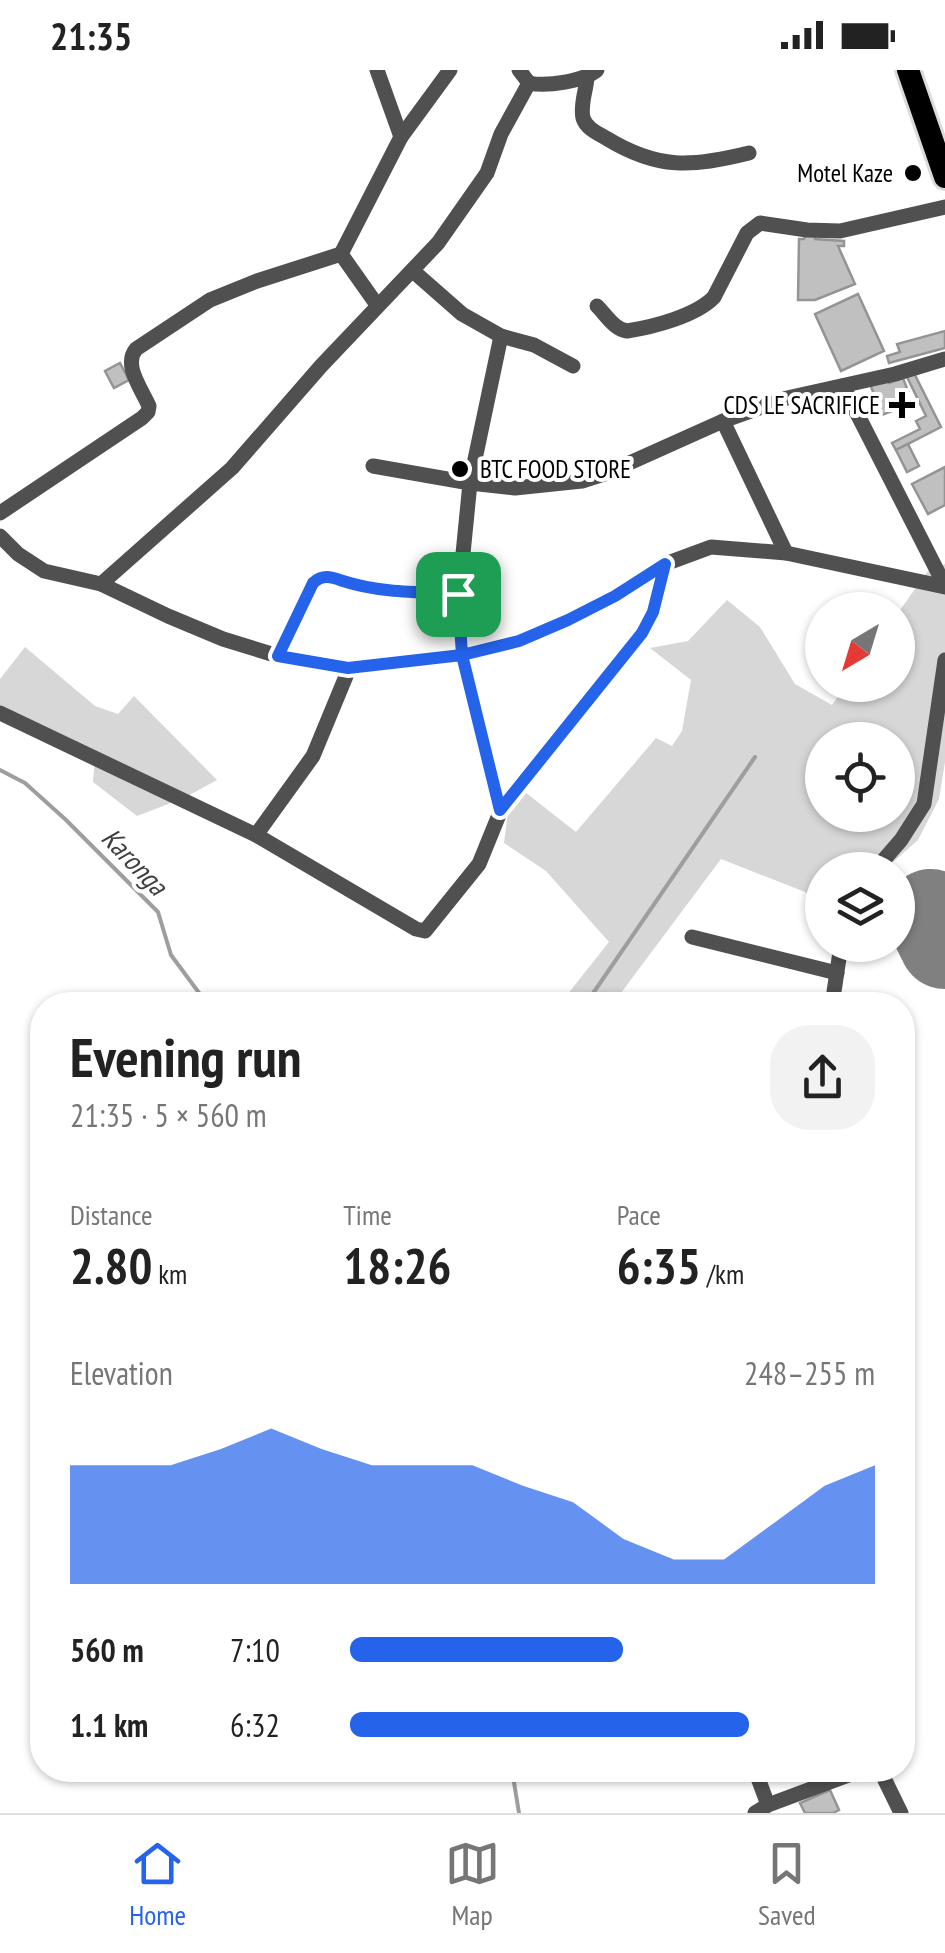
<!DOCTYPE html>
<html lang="en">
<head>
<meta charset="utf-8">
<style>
	body { margin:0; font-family:"PT Sans Narrow",sans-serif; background:#f2f2f2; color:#222; height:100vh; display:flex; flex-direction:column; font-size:38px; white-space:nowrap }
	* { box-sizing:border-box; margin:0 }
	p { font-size:32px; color:#767676 }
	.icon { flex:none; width:55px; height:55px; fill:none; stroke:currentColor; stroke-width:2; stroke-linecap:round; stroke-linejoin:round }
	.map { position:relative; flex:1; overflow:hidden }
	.drawer { position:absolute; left:30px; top:922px; width:885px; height:790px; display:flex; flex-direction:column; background:#fff; border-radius:40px; box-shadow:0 2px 8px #0004 }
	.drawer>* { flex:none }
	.needle { width:65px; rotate:218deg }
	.buttons { position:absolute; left:805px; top:522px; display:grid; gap:20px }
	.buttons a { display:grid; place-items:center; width:110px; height:110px; border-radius:50%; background:#fff; box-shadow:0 2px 8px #0004; font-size:50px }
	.pin { position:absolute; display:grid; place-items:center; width:85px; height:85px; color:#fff; margin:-42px; border-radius:20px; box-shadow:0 5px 15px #0006 }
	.round { display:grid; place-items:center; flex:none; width:105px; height:105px; border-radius:40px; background:#f2f2f2 }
	.overview { display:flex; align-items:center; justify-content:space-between; height:170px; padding:0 40px }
	h1 { font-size:55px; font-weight:800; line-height:75px }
	.metrics { display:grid; grid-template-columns:repeat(3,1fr); gap:15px; height:170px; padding:10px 40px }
	.metrics div { display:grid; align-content:center }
	.metrics b { font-size:50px; font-weight:800 }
	.metrics small { font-size:28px; font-weight:400 }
	.metrics p { font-size:28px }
	.chart { height:280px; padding:20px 40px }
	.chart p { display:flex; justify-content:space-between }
	.chart svg { width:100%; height:180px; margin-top:10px; fill:#2563eb; opacity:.7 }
	ul { padding:0 40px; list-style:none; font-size:32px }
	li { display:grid; grid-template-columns:160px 120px 1fr; align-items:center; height:75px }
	li i { height:25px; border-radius:12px; background:#2563eb }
	.status { display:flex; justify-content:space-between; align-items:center; height:70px; padding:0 50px; background:#fff; direction:ltr }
	.status svg { height:28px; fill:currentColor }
	.tabs { display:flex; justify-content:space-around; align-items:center; height:140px; border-top:2px solid #e0e0e0; background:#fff; font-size:28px; color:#767676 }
	.tabs a { display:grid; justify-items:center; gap:5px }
	.tabs .current { color:#2563eb }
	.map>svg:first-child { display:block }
	.green { fill:#d7d7d7; fill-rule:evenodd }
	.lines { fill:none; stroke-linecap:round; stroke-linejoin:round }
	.stream { stroke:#9e9e9e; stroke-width:4 }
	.runway { stroke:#808080; stroke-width:92 }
	.building { fill:#c0c0c0; stroke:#949494; stroke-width:2.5 }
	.primary-casing { stroke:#dbdbdb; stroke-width:28 }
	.minor { stroke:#505050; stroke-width:15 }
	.primary { stroke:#000; stroke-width:22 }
	.route-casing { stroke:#fff; stroke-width:20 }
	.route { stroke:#2563eb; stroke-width:12 }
	.poi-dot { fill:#000; stroke:#fff; stroke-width:4 }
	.labels { text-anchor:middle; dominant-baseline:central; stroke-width:8; stroke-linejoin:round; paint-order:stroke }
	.poi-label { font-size:25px; fill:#000; stroke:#fff; text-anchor:end }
	.water-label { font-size:28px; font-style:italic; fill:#3f3f3f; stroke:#fff }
</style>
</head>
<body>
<div class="status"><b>21:35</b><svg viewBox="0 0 49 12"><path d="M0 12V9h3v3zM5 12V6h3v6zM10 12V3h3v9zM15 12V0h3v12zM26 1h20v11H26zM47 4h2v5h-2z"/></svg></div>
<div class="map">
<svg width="945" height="1743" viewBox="0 0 945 1743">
	<rect width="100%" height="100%" fill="#fff"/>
	<!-- green -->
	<g class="green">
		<path d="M945,494V692L939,729L918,770L884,800H822V833L805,822L721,789L612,935H559L609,872L546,801L504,773L508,741L525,722L576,762L656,668L672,676L682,661L691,610L650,578L688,571L727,530L760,557L795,614L832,635L846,615H898V543L927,502ZM822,670H898V745H822Z"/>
		<path d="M25,577L95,636L118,644L134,626L217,710L184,728L137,746L93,712L95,685L0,647V609Z"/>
	</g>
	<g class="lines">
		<!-- stream -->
		<g class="stream">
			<path d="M0,700L25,713L65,749L158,842L171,885L208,935"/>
			<path d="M585,935L755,687"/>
			<path d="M512,1700L519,1743"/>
		</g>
		<!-- runway -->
		<path class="runway" d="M931,845L945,873"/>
	</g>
	<!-- building -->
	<g class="building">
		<path d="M805,164H815V169L844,171V176H838L855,214L815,230H798L799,169H804Z"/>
		<path d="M858,224L884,281L841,301L815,244Z"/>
		<path d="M945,261V278L889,293L887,286L900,282L897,274Z"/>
		<path d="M120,293L129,310L114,318L105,301Z"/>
		<path d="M913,301L941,357L896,380L892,373L920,359L916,351L926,346L906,305Z"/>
		<path d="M887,308L889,313L903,308L908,321L903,322L908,335L882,345L870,314Z"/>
		<path d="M908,374L919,396L907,402L896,380Z"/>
		<path d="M945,397V435L928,444L912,414Z"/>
		<path d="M830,1720L839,1740L833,1743H805L800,1733Z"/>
	</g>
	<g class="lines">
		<!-- primary casing -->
		<g class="primary-casing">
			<path id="primary" d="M908,0L945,107"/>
		</g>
		<!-- minor -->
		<g class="minor">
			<path d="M377,0L401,67"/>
			<path d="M587,8C586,21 580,35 583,48C586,58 597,63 606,68C658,100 692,97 749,83"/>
			<path d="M529,13C547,17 584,11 597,0"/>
			<path d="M341,184L377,235"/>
			<path d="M413,201L462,244L501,266L534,275L573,296"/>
			<path d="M597,236C606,245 614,259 627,261C653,257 696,246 714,227L747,163L760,153L807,160L840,161L945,137"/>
			<path d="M843,316L945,516"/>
			<path d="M723,351L786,483"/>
			<path d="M373,396L470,413L515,418L582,411L607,403L723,351L787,328L895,304L945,289"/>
			<path d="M0,443L142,348L148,342L149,336C141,318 123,295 136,279L210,230L257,211L341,184L401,67L450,0"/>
			<path d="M0,466L18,484L44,501L101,514L168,546L223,569L278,586L349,599L462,585L519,571L568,550L615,525L665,494L711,477L786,483L945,517"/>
			<path d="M101,514L232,398L321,296L438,173L487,103L501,64L529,13L519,0"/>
			<path d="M278,586L313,513C327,501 343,512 359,517C390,525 426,522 459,524"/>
			<path d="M0,643L256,765L416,859L425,861L479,794L501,740L642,563L653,542L665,494"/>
			<path d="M501,740L462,585L459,524L470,413L501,266"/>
			<path d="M256,765L313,686L349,599"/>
			<path d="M875,800L901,770L924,734L945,590"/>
			<path d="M692,867L837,903"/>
			<path d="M832,935L841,875"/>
			<path d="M755,1700L768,1735"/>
			<path d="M880,1700L901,1743"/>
			<path d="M755,1743L768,1735L862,1700"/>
		</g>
		<!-- primary -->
		<use href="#primary" class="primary"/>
	</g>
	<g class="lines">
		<!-- route casing -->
		<g class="route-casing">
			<path id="route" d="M458,524C420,522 380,523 343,511C331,507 323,504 313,513L278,586L348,598L462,585L519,571L568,550L615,526L665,494L653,542L642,563L500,740L462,585L458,524"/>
		</g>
		<!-- route -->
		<use href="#route" class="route"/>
	</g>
	<!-- markers -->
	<g class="poi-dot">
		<circle cx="913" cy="103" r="10"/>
		<path d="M897 320h10v10h10v10h-10v10h-10v-10h-10v-10h10z"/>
		<circle cx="460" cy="399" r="10"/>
	</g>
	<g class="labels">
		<!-- poi labels -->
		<g class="poi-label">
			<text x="893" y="103">Motel Kaze</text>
			<text x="880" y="335">CDS LE SACRIFICE</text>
			<text x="480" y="399" text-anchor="start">BTC FOOD STORE</text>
		</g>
		<!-- water labels -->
		<g class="water-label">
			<text transform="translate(135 791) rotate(46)">Karonga</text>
		</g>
	</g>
</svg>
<div class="buttons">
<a><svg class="needle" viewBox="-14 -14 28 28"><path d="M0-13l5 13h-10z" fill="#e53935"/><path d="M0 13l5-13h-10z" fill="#767676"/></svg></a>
<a><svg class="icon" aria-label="locate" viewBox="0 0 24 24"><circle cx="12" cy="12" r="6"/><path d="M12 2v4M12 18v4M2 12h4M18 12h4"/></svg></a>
<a><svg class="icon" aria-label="layers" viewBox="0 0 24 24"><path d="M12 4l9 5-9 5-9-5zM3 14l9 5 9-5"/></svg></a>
</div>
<div class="pin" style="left:458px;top:524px;background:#1e9e55"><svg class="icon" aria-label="arrive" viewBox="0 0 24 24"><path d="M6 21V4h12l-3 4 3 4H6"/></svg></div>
<section class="drawer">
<div class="overview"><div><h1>Evening run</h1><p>21:35 · 5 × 560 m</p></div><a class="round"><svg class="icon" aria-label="share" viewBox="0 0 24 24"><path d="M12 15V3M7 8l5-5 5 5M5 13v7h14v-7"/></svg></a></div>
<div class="metrics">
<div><p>Distance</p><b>2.80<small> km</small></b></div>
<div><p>Time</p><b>18:26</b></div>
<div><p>Pace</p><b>6:35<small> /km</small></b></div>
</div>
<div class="chart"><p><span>Elevation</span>248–255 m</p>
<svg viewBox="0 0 160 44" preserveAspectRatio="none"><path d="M0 44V15L10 15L20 15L30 11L40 6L50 11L60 15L70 15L80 15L90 20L100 24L110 33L120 38L130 38L140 29L150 20L160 15V44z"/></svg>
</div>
<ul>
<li><b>560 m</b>7:10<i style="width:52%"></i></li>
<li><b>1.1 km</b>6:32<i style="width:76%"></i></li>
</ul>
</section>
</div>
<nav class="tabs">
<a class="current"><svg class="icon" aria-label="home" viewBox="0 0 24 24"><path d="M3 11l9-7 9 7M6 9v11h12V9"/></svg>Home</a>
<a><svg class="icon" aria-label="map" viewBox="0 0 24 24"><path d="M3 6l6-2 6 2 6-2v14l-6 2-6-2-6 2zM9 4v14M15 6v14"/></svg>Map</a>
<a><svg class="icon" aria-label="saved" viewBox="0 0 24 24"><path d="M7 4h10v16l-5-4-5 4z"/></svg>Saved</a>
</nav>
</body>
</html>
